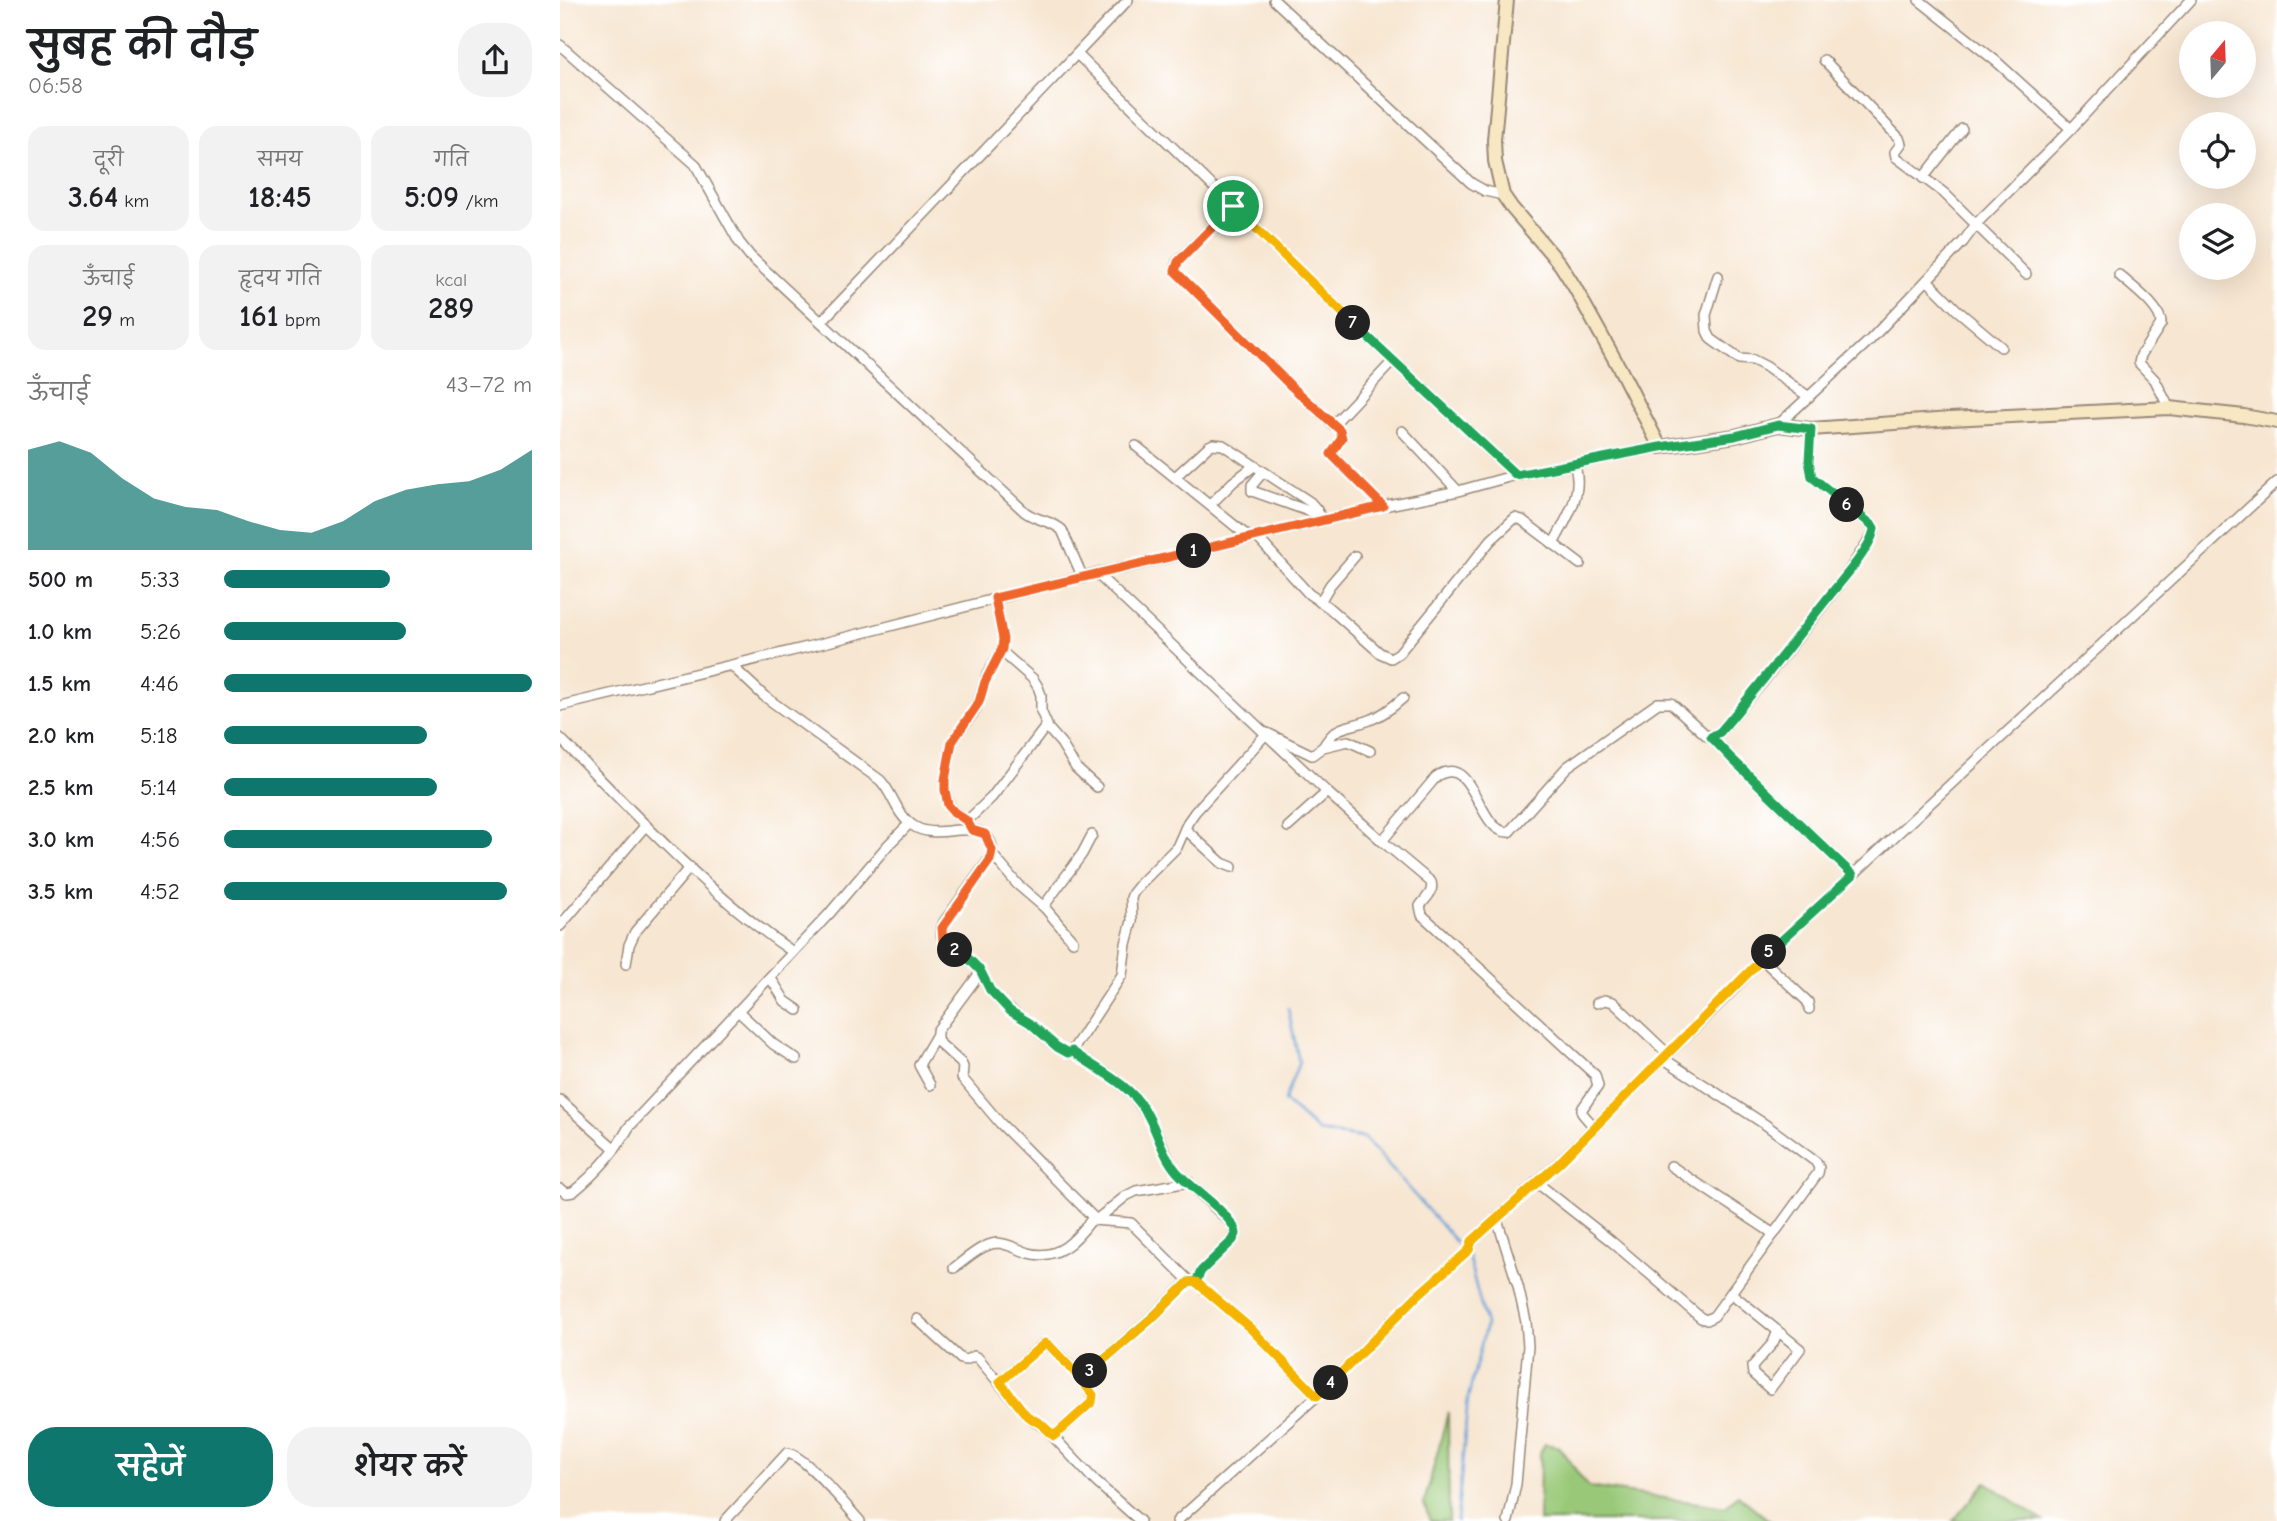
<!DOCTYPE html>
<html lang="hi">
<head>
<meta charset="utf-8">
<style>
	body { margin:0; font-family:"Comic Neue","Playpen Sans Deva",sans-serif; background:#f2f2f2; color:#202124; height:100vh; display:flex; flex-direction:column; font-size:26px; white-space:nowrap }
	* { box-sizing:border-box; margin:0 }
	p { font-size:23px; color:#757577 }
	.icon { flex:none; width:38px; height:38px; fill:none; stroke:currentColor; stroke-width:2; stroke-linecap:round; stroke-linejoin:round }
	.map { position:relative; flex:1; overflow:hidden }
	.drawer { display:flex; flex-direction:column; background:#fff; width:560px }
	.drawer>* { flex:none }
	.needle { width:46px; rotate:19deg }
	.controls { position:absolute; left:1619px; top:21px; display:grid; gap:14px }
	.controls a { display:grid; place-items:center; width:77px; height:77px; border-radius:50%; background:#fff; box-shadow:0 7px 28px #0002; font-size:35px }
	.pin { position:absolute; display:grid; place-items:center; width:60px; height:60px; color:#fff; margin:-30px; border:4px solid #fff; border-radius:50%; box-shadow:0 2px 7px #0007 }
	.km { position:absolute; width:35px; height:35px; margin:-18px; border-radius:50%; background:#222; color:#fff; font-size:19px; line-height:35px; text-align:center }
	.round { display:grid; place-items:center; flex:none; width:74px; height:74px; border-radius:28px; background:#f2f2f2 }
	.summary { display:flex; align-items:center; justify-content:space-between; height:119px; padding:0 28px }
	h1 { font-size:38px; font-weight:600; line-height:52px }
	.figures { display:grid; grid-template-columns:repeat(3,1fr); gap:10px; height:119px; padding:7px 28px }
	.figures div { display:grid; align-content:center; border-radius:18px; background:#f2f2f2; text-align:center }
	.figures b { font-size:30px; font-weight:600 }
	.figures small { font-size:19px; font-weight:400 }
	.figures p { font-size:19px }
	.chart { height:196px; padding:14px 28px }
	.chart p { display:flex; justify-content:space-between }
	.chart svg { width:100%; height:126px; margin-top:7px; fill:#0f766e; opacity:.7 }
	.cta { display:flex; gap:14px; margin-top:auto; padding:14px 28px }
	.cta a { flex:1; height:80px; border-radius:28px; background:#0f766e; color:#fff; font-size:28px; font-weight:600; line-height:80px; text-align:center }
	.cta a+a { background:#f2f2f2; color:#202124 }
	ul { padding:0 28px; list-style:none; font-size:23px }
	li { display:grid; grid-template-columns:112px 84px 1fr; align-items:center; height:52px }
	li i { height:18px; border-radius:9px; background:#0f766e }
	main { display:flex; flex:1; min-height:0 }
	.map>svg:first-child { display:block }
	.green { fill:#99c978; stroke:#6a7a4b; stroke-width:2 }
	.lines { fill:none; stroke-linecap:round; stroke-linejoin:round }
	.stream { stroke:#6ba2d9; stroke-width:2.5 }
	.street-casing { stroke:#998878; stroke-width:12 }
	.secondary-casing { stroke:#998878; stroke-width:16 }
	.street { stroke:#fff; stroke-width:9 }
	.secondary { stroke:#f7e8c3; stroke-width:12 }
	.split-1-casing { stroke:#fff; stroke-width:14 }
	.split-2-casing { stroke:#fff; stroke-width:14 }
	.split-3-casing { stroke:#fff; stroke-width:14 }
	.split-4-casing { stroke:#fff; stroke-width:14 }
	.split-5-casing { stroke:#fff; stroke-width:14 }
	.split-6-casing { stroke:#fff; stroke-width:14 }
	.split-7-casing { stroke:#fff; stroke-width:14 }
	.split-8-casing { stroke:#fff; stroke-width:14 }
	.split-1 { stroke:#f0652b; stroke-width:9 }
	.split-2 { stroke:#f0652b; stroke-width:9 }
	.split-3 { stroke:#22a559; stroke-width:9 }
	.split-4 { stroke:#f5b400; stroke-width:9 }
	.split-5 { stroke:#f5b400; stroke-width:9 }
	.split-6 { stroke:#22a559; stroke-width:9 }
	.split-7 { stroke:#22a559; stroke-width:9 }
	.split-8 { stroke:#f5b400; stroke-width:9 }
</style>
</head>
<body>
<main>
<section class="drawer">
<div class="summary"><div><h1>सुबह की दौड़</h1><p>06:58</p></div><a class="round"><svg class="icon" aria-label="share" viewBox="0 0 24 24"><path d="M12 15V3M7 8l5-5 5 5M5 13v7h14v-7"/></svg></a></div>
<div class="figures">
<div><p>दूरी</p><b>3.64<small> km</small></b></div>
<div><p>समय</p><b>18:45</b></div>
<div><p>गति</p><b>5:09<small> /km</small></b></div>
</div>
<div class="figures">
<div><p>ऊँचाई</p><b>29<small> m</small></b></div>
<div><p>हृदय गति</p><b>161<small> bpm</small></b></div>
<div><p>kcal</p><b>289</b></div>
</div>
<div class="chart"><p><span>ऊँचाई</span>43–72 m</p>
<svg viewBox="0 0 160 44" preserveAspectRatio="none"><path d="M0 44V9L10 6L20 10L30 19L40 26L50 29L60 30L70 34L80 37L90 38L100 34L110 27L120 23L130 21L140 20L150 16L160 9V44z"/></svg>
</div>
<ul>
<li><b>500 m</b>5:33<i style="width:54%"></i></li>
<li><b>1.0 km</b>5:26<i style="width:59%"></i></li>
<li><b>1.5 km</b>4:46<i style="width:100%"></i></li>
<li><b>2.0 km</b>5:18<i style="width:66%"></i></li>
<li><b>2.5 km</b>5:14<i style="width:69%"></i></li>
<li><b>3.0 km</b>4:56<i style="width:87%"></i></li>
<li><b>3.5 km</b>4:52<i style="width:92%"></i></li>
</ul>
<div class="cta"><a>सहेजें</a><a>शेयर करें</a></div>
</section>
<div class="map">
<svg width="1717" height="1521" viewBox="0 0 1717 1521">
	<rect width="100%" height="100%" fill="#fff"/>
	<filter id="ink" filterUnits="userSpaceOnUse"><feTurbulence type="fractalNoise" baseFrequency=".0143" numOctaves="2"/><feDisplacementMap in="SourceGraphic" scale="14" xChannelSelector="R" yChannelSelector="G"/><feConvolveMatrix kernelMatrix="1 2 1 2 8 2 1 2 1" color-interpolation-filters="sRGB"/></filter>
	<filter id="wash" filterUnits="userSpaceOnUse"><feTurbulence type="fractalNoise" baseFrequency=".00686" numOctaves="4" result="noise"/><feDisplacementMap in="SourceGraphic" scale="28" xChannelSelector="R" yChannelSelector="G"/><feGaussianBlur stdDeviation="1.57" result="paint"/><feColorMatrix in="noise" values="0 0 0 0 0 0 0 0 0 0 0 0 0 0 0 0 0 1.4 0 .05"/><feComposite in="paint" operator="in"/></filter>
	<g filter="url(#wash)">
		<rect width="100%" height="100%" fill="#f7e6d1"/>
		<!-- green -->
		<g class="green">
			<path d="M888,1412L889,1521H870L864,1504Z"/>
			<path d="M985,1444L999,1447L1028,1487L1166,1507L1178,1495L1210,1521H979L980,1453Z"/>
			<path d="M1426,1482L1483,1521H1393Z"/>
		</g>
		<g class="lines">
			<!-- stream -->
			<g class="stream">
				<path d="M728,1008L739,1062L724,1101L758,1131L804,1138L904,1251"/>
				<path d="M897,1521L908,1398L926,1325L908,1256"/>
			</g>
		</g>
	</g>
	<g filter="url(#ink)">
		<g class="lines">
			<!-- street casing -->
			<g class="street-casing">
				<g id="street">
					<path d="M714,0L911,183L925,191L943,195"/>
					<path d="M1359,0L1437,62L1511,129"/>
					<path d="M0,45L135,164L179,242L190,256L465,512C477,521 491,520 502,530L523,578"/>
					<path d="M518,55L792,322L956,475"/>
					<path d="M1264,60L1339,138L1341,144L1335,152L1336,157L1384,193L1466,274"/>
					<path d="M1363,178L1402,129"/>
					<path d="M673,206L617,262L615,271L731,386L780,430L782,438L771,454L823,506"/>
					<path d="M1559,275C1571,286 1602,308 1601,324L1581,355L1579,363L1595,380L1609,408"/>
					<path d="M1158,276L1146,315L1147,331L1151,339L1179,359L1193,360L1205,366L1249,397"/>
					<path d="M1367,280L1397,310L1441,347"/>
					<path d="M262,321L568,0"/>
					<path d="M773,425L833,361"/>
					<path d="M1218,425L1310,340L1403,242L1417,223L1511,129L1631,0"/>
					<path d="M842,431L898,491"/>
					<path d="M576,446L690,538"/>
					<path d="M703,472L692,485V491L760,515"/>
					<path d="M615,477L649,446L653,444L663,445L750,502L757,510L762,521"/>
					<path d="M650,505L673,482L694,466"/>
					<path d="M696,536L749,594L768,607L820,653L831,658L839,653L931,540L955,518L962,520L1020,564"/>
					<path d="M993,544C1006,520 1025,492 1014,464"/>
					<path d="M536,573L767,792L822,841L871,882C874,893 866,897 860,906L862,915L1035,1075L1038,1086L1022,1109V1113L1034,1127"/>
					<path d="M760,602L770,585L795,556"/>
					<path d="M172,666L204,696L320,780C333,793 336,814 352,825C370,838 392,828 412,830C427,831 435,844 431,857L384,922C381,928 380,932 382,938C387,950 406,956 415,965C422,972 425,984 432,992C443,1006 455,1013 469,1023C482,1033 492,1047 508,1053L512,1051L549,1075L572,1094L589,1117L613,1168L672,1224L676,1234L673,1240L641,1271L636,1282L629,1281L591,1318L521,1379"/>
					<path d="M0,706L256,645L536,573L565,568L823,506L898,491L956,475L1100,447"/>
					<path d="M486,726L501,743L516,768L537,787"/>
					<path d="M1151,737L1171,758L1293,875"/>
					<path d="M0,738C74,813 146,893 233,952"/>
					<path d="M763,747C777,723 786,729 810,720C823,715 833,707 843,698"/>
					<path d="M407,821L432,797L487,725L481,711V695L478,687L473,679L441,651"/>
					<path d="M728,827L767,792"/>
					<path d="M625,829L662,863L672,867"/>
					<path d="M412,830L407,821L394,812L389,805L385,790V780L392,742L416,709L427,675L442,649L443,639L435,598"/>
					<path d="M822,841L876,777C915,750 917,834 949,832L1007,767L1098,703H1111L1147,736H1155L1160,732L1202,683L1285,577L1314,532L1312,525L1252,477L1249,461L1251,429"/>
					<path d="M432,854L457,884L485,908L484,906L522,854L532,835"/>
					<path d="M485,908L513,941"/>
					<path d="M0,926L86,825"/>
					<path d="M1202,959L1248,1002L1249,1009"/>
					<path d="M66,964L69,945L75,932L130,867"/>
					<path d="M420,973L377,1031V1041L401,1063L403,1067L402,1078L440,1123L536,1220"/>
					<path d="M210,977L225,1001L238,1010"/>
					<path d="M1037,1003L1045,1000L1053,1002L1108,1054"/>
					<path d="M178,1011L213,1044L236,1059"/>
					<path d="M512,1051L562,975L566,944L572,921L571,898L573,893L581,883L617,847L628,822L635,812L707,733L752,755L763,747L788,741L810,751"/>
					<path d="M370,1085L359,1065L376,1036"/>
					<path d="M0,1100L55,1149"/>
					<path d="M1111,1166L1214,1234"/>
					<path d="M976,1182L1051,1241L1141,1318L1147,1320L1154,1316L1258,1173L1259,1168L1256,1162L1206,1125L1104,1059"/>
					<path d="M0,1189L7,1193L13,1192C35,1174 55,1152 69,1127L269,914L328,845L349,824"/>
					<path d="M937,1219L958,1286L966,1322L968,1346L956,1484L948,1521"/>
					<path d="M533,1220L571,1223L629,1281"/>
					<path d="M394,1268C405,1260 422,1244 437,1243C447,1243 459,1250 469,1253C498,1261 516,1240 532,1219L536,1220L566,1196L576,1191L629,1182"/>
					<path d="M636,1282L690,1328L757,1396"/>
					<path d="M1171,1293L1240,1349L1210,1389L1193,1374L1192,1367L1213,1343L1218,1331"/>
					<path d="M357,1319L401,1359L406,1360L414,1356L418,1358L467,1416L485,1428L536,1482L580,1521"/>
					<path d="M440,1382L483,1344L489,1345C500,1357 535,1387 532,1402L494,1436"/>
					<path d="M165,1521L227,1453C245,1455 286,1506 300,1521"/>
					<path d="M617,1521L757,1396L857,1296L909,1250L912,1241L998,1163L1171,992L1202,959L1717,482"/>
				</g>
			</g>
			<!-- secondary casing -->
			<g class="secondary-casing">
				<path id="secondary" d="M947,0L934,140L935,161L943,195L952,208L1000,264L1014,286L1060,369L1100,447L1175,436L1218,425L1251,429L1390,419L1609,408L1684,416L1717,422"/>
			</g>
			<!-- street -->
			<use href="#street" class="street"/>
			<!-- secondary -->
			<use href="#secondary" class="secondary"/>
		</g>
	</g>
	<g class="lines" filter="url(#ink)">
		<!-- split-1 casing -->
		<g class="split-1-casing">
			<path id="split-1" d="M634,551L823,506L771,454L782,438L780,430L731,386L615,271L618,262L673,206"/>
		</g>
		<!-- split-2 casing -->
		<g class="split-2-casing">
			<path id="split-2" d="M395,950L383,941L382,928L430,860L432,850L425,834L412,830L407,821L394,812L388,805L385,790V780L392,742L419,702L425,682L442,649L443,639L435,598L634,551"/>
		</g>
		<!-- split-3 casing -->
		<g class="split-3-casing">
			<path id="split-3" d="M395,950L408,958L420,970L430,990L450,1011L470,1023L497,1047L508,1053L512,1051C537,1070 567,1082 584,1109C597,1128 601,1154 617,1172C634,1191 662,1206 675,1229L676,1234L673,1240L641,1271L636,1282H629L592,1318L530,1371"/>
		</g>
		<!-- split-4 casing -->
		<g class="split-4-casing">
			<path id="split-4" d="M530,1371L521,1379L533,1395L532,1402L494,1436L481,1424L467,1416L440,1382L485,1343L489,1345L521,1379L592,1318L629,1282H636L690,1328L757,1396L771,1383"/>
		</g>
		<!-- split-5 casing -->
		<g class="split-5-casing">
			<path id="split-5" d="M771,1383L857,1296L909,1250L912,1241L999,1163L1209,952"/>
		</g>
		<!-- split-6 casing -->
		<g class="split-6-casing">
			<path id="split-6" d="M1209,952L1293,875L1171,758L1151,737L1160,732C1197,689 1231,644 1266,600C1278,584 1313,547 1314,528L1312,525L1287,505"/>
		</g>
		<!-- split-7 casing -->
		<g class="split-7-casing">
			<path id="split-7" d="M793,323L956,475L1100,447L1175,436L1218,425L1251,429L1249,461L1252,477L1287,505"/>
		</g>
		<!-- split-8 casing -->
		<g class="split-8-casing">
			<path id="split-8" d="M673,206L793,323"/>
		</g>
		<!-- split-1 -->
		<use href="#split-1" class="split-1"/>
		<!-- split-2 -->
		<use href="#split-2" class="split-2"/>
		<!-- split-3 -->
		<use href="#split-3" class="split-3"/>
		<!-- split-4 -->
		<use href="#split-4" class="split-4"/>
		<!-- split-5 -->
		<use href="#split-5" class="split-5"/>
		<!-- split-6 -->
		<use href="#split-6" class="split-6"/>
		<!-- split-7 -->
		<use href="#split-7" class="split-7"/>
		<!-- split-8 -->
		<use href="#split-8" class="split-8"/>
	</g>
</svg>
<div class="controls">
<a><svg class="needle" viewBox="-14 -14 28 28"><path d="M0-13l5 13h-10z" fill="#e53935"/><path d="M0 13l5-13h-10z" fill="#757577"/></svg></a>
<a><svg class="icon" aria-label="locate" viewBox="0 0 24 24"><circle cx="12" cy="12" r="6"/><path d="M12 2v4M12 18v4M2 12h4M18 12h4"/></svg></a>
<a><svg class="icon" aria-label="layers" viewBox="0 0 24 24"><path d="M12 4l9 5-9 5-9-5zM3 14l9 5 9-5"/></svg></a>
</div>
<div class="pin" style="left:673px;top:206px;background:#1e9e55"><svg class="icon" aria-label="arrive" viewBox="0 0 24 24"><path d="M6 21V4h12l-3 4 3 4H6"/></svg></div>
<b class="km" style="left:634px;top:551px">1</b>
<b class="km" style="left:395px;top:950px">2</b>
<b class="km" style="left:530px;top:1371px">3</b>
<b class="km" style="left:771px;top:1383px">4</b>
<b class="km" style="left:1209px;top:952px">5</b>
<b class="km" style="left:1287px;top:505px">6</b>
<b class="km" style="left:793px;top:323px">7</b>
</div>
</main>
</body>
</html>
